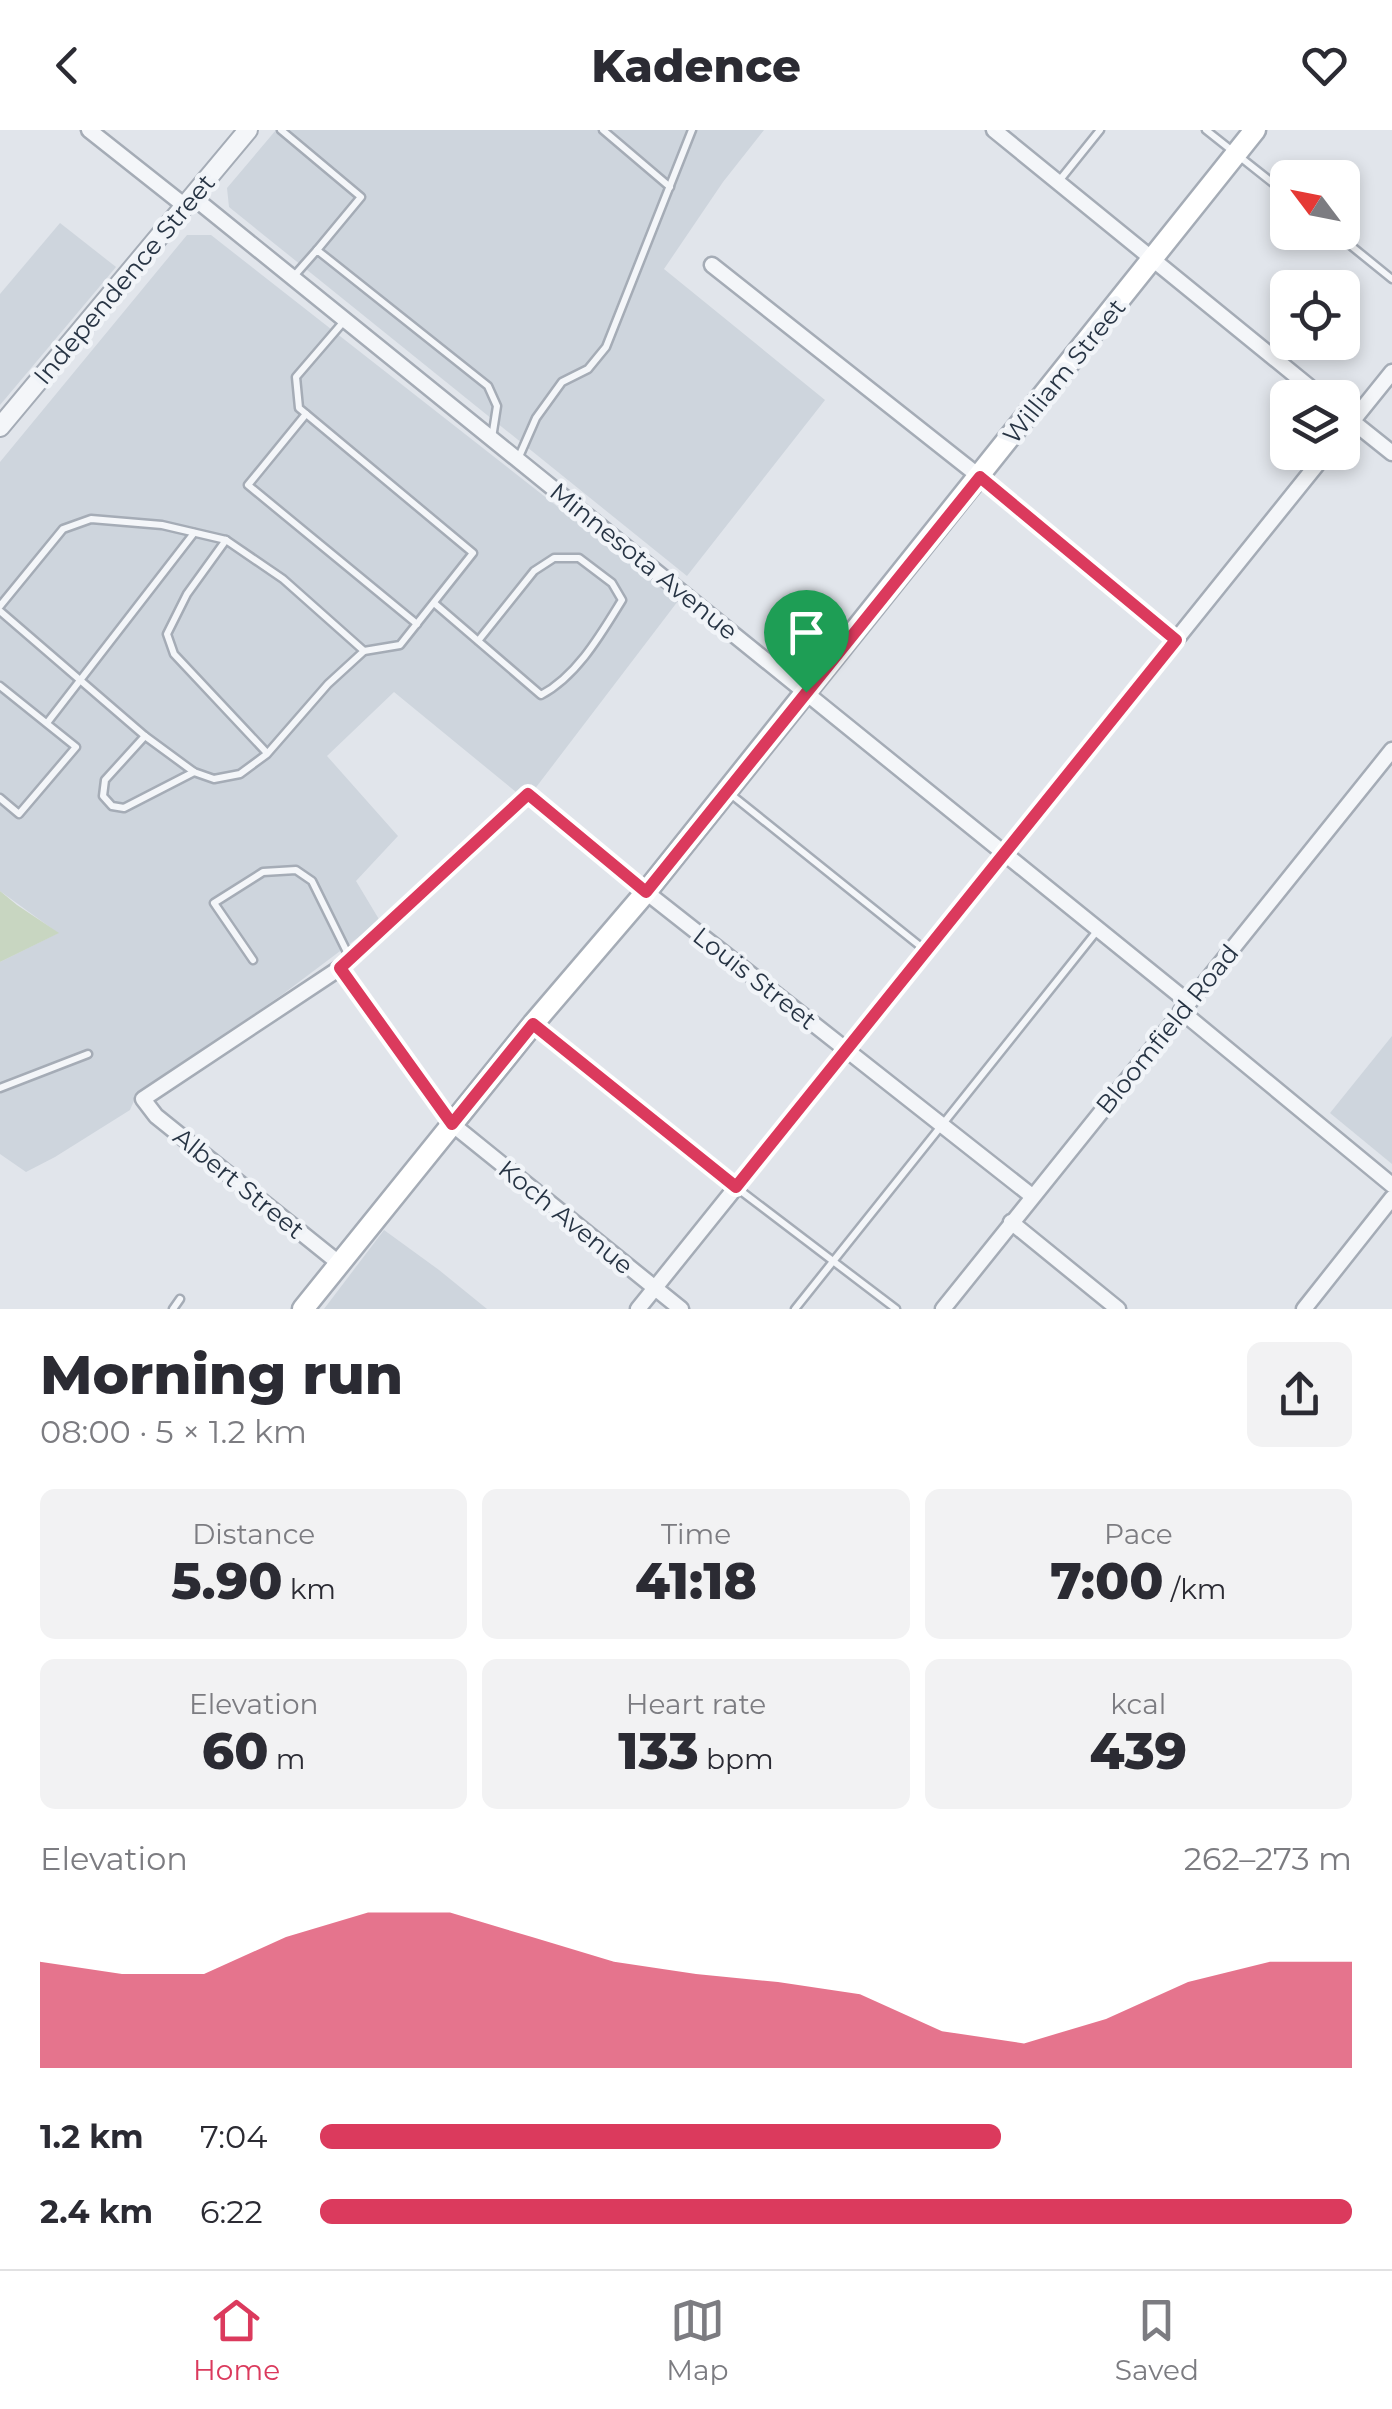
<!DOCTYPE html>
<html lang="en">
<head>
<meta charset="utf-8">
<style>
	body { margin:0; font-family:Montserrat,sans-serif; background:#f2f2f3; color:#2b2b33; height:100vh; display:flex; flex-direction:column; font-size:38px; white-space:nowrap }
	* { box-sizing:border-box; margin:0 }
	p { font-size:32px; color:#7c7c81 }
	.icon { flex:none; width:55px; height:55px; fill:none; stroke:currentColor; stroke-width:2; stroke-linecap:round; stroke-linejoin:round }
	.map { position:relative; height:1179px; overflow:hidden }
	.drawer { display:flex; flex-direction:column; background:#fff; flex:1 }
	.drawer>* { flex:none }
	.needle { width:65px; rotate:302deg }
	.buttons { position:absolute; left:1270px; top:30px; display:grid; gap:20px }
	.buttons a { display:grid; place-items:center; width:90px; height:90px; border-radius:15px; background:#fff; box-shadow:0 5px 15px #0003; font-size:50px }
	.pin { position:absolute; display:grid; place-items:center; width:85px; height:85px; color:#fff; margin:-102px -42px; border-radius:50% 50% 50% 0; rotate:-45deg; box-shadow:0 0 10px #0007 }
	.pin .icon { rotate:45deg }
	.round { display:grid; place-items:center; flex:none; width:105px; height:105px; border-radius:15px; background:#f2f2f3 }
	.summary { display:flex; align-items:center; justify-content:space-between; height:170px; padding:0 40px }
	h1 { font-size:55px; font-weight:800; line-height:75px }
	.metrics { display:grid; grid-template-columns:repeat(3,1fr); gap:15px; height:170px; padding:10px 40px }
	.metrics div { display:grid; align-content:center; border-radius:15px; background:#f2f2f3; text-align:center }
	.metrics b { font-size:50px; font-weight:800 }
	.metrics small { font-size:28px; font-weight:400 }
	.metrics p { font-size:28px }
	.chart { height:280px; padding:20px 40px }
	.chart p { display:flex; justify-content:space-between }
	.chart svg { width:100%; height:180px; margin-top:10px; fill:#db3a5d; opacity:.7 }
	ul { padding:0 40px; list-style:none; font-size:32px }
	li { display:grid; grid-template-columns:160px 120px 1fr; align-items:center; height:75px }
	li i { height:25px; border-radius:12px; background:#db3a5d }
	header { display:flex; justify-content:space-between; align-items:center; height:130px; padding:0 40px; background:#fff; font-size:45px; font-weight:800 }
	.tab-bar { display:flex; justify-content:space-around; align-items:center; height:140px; border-top:2px solid #e1e1e2; background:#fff; font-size:28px; color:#7c7c81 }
	.tab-bar a { display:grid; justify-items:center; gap:5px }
	.tab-bar .on { color:#db3a5d }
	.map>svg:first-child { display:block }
	.built { fill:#ced5dd }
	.green { fill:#c8d6c1 }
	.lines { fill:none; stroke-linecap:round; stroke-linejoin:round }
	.service-casing { stroke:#a5acb6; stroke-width:11 }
	.minor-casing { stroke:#a5acb6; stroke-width:19 }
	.tertiary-casing { stroke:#a5acb6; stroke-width:22 }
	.secondary-casing { stroke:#a5acb6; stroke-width:25 }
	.service { stroke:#f4f6f9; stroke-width:6 }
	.minor { stroke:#f4f6f9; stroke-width:14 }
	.tertiary { stroke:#f4f6f9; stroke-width:18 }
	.secondary { stroke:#fff; stroke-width:20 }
	.route-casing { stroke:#fff; stroke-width:20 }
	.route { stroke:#db3a5d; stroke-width:12 }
	.labels { text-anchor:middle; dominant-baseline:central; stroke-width:9; stroke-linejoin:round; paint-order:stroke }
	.street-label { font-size:25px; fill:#273444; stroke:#f1f4f8 }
</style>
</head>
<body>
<header><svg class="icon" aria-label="back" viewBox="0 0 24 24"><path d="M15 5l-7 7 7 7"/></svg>Kadence<svg class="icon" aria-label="heart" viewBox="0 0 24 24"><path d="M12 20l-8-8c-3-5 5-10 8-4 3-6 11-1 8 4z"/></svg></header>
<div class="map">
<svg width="1392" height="1179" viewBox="0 0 1392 1179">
	<rect width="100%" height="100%" fill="#e1e5eb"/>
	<!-- built -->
	<g class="built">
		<path d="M276,0H764L723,52L664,139L825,270L687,446L229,77L227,58Z"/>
		<path d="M60,93L116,137L0,275V164Z"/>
		<path d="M187,105H211L678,471L534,660L516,662L394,562L327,626L398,706L356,751L380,791L283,864L136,966L130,980L55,1027L26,1042L0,1024V832L58,803L0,761V332Z"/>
		<path d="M1392,906V1034L1330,983Z"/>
		<path d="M384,1100L439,1140L487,1179H324Z"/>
	</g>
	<!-- green -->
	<path class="green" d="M0,761L17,775L59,803L0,832Z"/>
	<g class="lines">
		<!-- service casing -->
		<g class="service-casing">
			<g id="service">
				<path d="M281,0L361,67L317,120"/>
				<path d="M603,0L670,57"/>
				<path d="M1206,0L1288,65"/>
				<path d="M1059,51L1100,0"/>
				<path d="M1334,102L1392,149"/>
				<path d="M294,146L317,120L488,256L497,276L492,308"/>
				<path d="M345,190L296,247L299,278L473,423L400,515L364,521"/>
				<path d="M306,284L248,355L417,494"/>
				<path d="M518,329L536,288L562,252L588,239L606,217L692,0"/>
				<path d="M226,410L187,464L167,504L174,524L267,623"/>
				<path d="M434,473L541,565C577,546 601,504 622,470L612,453L579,428H554L534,441L478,511"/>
				<path d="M0,476L63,399L91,389L162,395L226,410L283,449L364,521L328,554L267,624L240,644L214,649L194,642L145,606L0,481"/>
				<path d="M0,556L76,617L19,684L0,668"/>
				<path d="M47,593L194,403"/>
				<path d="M145,606L105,650L103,666L112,676L124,678L194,642"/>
				<path d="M728,662L925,820"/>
				<path d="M253,830L214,773L263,742L296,740L312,751L350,828"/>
				<path d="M0,958L88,924"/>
				<path d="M737,1058L896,1179"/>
				<path d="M173,1179L180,1169"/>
				<path d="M795,1179L1097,801"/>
			</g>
		</g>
		<!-- minor casing -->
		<g class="minor-casing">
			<g id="minor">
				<path d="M89,0L185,76"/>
				<path d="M994,0L1323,268"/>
				<path d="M193,67L1188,872"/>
				<path d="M712,135L980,347L1176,510"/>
				<path d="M1342,283L1392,323"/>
				<path d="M1342,304L1392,242"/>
				<path d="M340,838L452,994L681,1179"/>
				<path d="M1181,881L1392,1055"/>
				<path d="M533,894L736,1057"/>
				<path d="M1011,1092L1118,1179"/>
				<path d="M340,1134L156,986L143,969L340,838L528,664L646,762L1032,1066"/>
				<path d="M638,1179L1327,322"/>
				<path d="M943,1179L1392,620"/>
				<path d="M1304,1179L1392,1068"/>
			</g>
		</g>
		<!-- tertiary casing -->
		<g class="tertiary-casing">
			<path id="tertiary" d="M0,297L248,0"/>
		</g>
		<!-- secondary casing -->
		<g class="secondary-casing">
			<path id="secondary" d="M303,1179L533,894L646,762L1255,0"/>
		</g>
		<!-- service -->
		<use href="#service" class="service"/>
		<!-- minor -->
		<use href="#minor" class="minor"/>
		<!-- tertiary -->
		<use href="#tertiary" class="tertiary"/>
		<!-- secondary -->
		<use href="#secondary" class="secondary"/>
	</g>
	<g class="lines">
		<!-- route casing -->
		<g class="route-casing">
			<path id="route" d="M980,347L1176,510L736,1057L533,894L452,994L340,838L528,664L646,762Z"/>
		</g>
		<!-- route -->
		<use href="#route" class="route"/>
	</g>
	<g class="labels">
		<!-- street labels -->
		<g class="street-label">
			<text transform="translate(124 149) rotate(-50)">Independence Street</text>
			<text transform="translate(1064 241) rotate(-51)">William Street</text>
			<text transform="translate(644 431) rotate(39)">Minnesota Avenue</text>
			<text transform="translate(755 848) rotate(38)">Louis Street</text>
			<text transform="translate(1167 899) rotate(-51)">Bloomfield Road</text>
			<text transform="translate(239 1053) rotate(39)">Albert Street</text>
			<text transform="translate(566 1087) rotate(39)">Koch Avenue</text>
		</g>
	</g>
</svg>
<div class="buttons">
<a><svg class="needle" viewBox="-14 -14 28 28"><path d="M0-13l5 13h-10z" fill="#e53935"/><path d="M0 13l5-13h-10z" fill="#7c7c81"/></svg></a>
<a><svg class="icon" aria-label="locate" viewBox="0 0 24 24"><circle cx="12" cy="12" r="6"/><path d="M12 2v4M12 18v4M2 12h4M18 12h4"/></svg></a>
<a><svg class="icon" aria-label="layers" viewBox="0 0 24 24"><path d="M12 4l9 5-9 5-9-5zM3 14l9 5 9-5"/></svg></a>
</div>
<div class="pin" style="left:806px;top:562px;background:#1e9e55"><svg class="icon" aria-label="arrive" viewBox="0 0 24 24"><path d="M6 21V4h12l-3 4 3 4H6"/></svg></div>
</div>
<section class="drawer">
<div class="summary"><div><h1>Morning run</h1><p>08:00 · 5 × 1.2 km</p></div><a class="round"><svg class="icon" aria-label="share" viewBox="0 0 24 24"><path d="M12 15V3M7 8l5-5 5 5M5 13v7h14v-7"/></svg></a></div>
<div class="metrics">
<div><p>Distance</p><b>5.90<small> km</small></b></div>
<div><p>Time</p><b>41:18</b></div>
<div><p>Pace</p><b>7:00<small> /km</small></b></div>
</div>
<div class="metrics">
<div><p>Elevation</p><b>60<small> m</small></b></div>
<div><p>Heart rate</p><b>133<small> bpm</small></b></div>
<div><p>kcal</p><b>439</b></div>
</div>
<div class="chart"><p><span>Elevation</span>262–273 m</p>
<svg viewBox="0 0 160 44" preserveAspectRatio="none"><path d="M0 44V18L10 21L20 21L30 12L40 6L50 6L60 12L70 18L80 21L90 23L100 26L110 35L120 38L130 32L140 23L150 18L160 18V44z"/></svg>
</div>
<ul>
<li><b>1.2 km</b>7:04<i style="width:66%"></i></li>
<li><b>2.4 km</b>6:22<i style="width:100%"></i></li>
</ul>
</section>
<nav class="tab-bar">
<a class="on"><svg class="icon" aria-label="home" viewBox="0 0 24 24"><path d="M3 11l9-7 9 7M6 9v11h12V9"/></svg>Home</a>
<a><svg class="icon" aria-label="map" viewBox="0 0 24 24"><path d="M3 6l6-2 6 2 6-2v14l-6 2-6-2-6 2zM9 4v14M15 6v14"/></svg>Map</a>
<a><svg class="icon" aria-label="saved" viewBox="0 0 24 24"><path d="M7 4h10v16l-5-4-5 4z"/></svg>Saved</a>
</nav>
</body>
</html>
